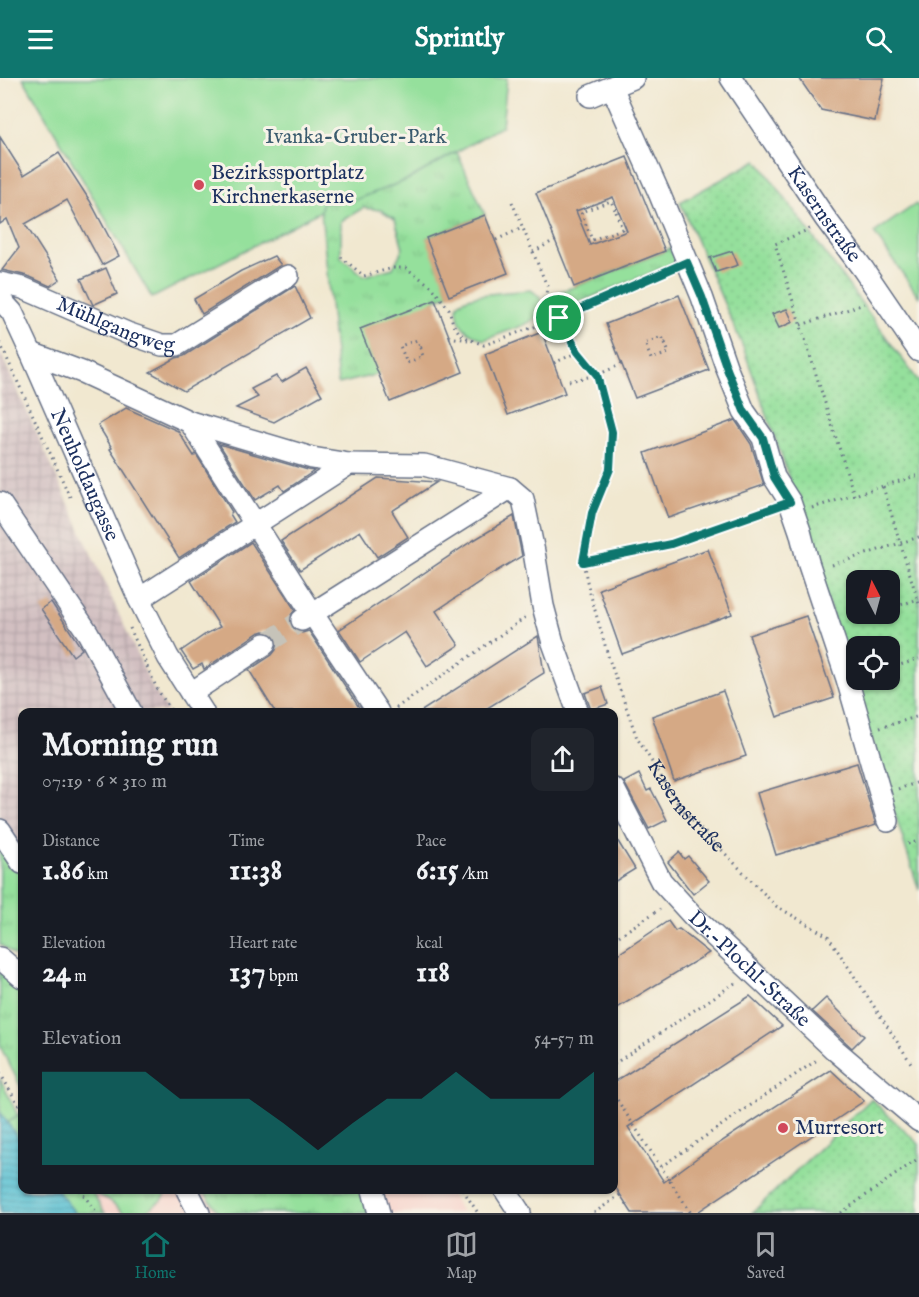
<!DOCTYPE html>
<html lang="en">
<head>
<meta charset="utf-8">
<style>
	body { margin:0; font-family:"IM FELL English",serif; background:#20242c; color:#f1f3f6; height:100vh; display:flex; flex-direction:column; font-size:22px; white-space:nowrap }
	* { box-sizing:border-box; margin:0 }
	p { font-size:20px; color:#9ea1a6 }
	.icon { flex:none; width:33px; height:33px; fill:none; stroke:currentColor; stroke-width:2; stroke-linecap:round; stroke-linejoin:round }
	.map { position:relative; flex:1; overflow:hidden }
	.details { position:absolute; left:18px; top:630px; width:600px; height:486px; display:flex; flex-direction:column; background:#171b24; border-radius:12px; box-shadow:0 2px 4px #0004 }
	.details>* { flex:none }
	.needle { width:39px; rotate:354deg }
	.fabs { position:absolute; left:846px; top:492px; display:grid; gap:12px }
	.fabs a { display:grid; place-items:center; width:54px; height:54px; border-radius:12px; background:#171b24; box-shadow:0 2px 4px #0004; font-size:30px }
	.pin { position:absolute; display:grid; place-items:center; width:51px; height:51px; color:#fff; margin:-26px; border:3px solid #fff; border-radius:50%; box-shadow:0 2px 6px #0007 }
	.round { display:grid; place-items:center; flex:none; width:63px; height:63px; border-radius:12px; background:#20242c }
	.head { display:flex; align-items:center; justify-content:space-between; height:102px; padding:0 24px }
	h1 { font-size:33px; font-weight:800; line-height:45px }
	.metrics { display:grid; grid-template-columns:repeat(3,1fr); gap:9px; height:102px; padding:6px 24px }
	.metrics div { display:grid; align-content:center }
	.metrics b { font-size:30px; font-weight:800 }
	.metrics small { font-size:16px; font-weight:400 }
	.metrics p { font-size:16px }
	.chart { height:168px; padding:12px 24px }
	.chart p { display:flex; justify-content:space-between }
	.chart svg { width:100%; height:108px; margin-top:6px; fill:#0f766e; opacity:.7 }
	header { display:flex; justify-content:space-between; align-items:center; height:78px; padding:0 24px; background:#0f766e; color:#fff; font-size:27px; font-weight:800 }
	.dock { display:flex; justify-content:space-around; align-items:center; height:84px; border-top:2px solid #363941; background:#171b24; font-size:16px; color:#9ea1a6 }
	.dock a { display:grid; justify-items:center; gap:3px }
	.dock .current { color:#0f766e }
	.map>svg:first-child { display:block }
	.built { fill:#f7d1c9 }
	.industrial { fill:url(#industrial-grid) }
	.grass { fill:url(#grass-tufts); stroke:#58887d; stroke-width:1.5; fill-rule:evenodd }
	.park { fill:#95e09c; stroke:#58887d; stroke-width:1.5 }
	.garden { fill:url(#garden-dots); stroke:#58887d; stroke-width:1.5; fill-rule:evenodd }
	.water { fill:url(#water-rules); stroke:#387898; stroke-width:1.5 }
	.building { fill:#d5a985; fill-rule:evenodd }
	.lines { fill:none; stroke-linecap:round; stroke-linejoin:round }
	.minor-tunnel { stroke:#c6c3b9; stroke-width:21; stroke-dasharray:21 10; stroke-linecap:butt }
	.minor-casing { stroke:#667086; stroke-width:24 }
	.path { stroke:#667086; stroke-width:3; stroke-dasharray:1.5 4.5; stroke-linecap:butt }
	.minor { stroke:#fff; stroke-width:21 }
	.route-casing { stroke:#fff; stroke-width:12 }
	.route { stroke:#0f766e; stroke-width:8 }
	.poi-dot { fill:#d1495b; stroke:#f7f3e8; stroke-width:2 }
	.labels { text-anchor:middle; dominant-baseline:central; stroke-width:6; stroke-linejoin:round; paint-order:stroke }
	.park-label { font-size:21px; fill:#3a5b6e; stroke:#f7f3e8 }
	.poi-label { font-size:21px; fill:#1b2f5e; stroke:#f7f3e8; text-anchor:start }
	.street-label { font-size:21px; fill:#1b2f5e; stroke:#f7f3e8 }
</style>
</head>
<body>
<header><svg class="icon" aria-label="menu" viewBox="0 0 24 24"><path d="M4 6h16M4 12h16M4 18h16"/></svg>Sprintly<svg class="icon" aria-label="search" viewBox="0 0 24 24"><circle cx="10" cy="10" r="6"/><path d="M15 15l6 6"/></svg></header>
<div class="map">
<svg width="919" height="1135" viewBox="0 0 919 1135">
	<defs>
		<pattern id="industrial-grid" width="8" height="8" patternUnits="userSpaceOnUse" patternTransform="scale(1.5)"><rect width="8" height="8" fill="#d2bfc1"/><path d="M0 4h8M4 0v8" fill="none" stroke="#b4a4a8"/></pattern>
		<pattern id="grass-tufts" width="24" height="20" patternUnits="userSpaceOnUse" patternTransform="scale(1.5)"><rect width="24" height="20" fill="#95e09c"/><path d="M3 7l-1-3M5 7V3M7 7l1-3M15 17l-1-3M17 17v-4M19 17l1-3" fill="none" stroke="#80c089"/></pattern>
		<pattern id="garden-dots" width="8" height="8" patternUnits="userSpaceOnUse" patternTransform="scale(1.5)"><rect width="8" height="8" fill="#95e09c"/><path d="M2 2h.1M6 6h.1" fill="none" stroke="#80c089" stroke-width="1.8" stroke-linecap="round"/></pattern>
		<pattern id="water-rules" width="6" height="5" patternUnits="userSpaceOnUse" patternTransform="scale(1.5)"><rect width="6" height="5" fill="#56c0d2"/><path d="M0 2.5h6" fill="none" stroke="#469cae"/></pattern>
	</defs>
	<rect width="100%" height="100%" fill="#f7f3e8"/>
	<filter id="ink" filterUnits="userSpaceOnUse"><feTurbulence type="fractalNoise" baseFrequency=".0167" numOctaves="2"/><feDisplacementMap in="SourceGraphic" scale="12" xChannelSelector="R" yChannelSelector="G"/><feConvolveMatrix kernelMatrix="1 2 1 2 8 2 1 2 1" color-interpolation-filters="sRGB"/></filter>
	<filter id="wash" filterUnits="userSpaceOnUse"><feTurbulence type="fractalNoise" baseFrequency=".008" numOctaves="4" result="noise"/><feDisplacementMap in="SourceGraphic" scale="24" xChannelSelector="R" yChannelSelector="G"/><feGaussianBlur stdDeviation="1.35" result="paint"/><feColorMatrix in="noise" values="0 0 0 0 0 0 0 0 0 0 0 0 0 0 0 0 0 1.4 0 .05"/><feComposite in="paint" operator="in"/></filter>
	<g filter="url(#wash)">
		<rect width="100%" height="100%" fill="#f1e8d0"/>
		<!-- built -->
		<path class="built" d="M57,1112H449L462,1135H75Z"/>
		<!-- industrial -->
		<path class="industrial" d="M0,274L152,609L168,634H22V797L0,765Z"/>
		<!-- grass -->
		<g class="grass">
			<path d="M457,74L485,137L427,160L449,216L435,222L379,296L338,306L321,133L322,124H350L409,101ZM363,130L381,132L395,141L403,170L393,190L364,198L341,179V143Z"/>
			<path d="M674,168L680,183L555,234L546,218L574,209L665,173Z"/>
			<path d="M0,765L22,797V883L0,866Z"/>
			<path d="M0,893L22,909V1011L0,968Z"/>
			<path d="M22,1035V1065L7,1045Z"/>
			<path d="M57,1112H168L163,1121L144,1135H124L109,1122L91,1113L105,1135H75Z"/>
			<path d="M192,1112H365L368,1135H219L205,1115L199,1119Z"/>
		</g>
		<!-- park -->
		<g class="park">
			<path d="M23,0H507L502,48L409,101L350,124H322L321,133L152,220Z"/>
			<path d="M916,126L919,130V219L874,155Z"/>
			<path d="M531,212L540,219L546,235L524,247L484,262C472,256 460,252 458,237C457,232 456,228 460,224C470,215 517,214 531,212Z"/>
			<path d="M0,1000L18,1038L7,1045L0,1034Z"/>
		</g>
		<!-- garden -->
		<g class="garden">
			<path d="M757,82L919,304V812L784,385L743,269L680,124ZM856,502H890V536H856ZM856,568H890V602H856Z"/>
			<path d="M871,1021L919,1066V1135H752Z"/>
		</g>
		<!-- water -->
		<path class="water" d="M0,1034L22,1065V1112H57L75,1135H0Z"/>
		<g id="blocks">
			<!-- building -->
			<g class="building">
				<path d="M799,0H884L875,43L821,32Z"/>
				<path d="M0,59L24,97L59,75L90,123L119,178L102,187L67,122L25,146L60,201L50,208L28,198L2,192L19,170L7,141L0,146Z"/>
				<path d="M627,79L665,173L574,209L536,115ZM613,119L627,153L590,167L576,133Z"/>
				<path d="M485,137L508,195L449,218L426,160Z"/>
				<path d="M732,173L738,187L716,194L710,180Z"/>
				<path d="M274,178L281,187L202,236L194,221L241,193Z"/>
				<path d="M106,190L117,216L93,227L81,201Z"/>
				<path d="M295,208L310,240L184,313L150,294L176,280L184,278Z"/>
				<path d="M679,217L709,292L635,320L606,246Z"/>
				<path d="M435,222L463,294L390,324L360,251Z"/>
				<path d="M787,231L793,244L779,250L772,236Z"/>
				<path d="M542,254L565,315L508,337L485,276Z"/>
				<path d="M306,290L322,317L274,344L236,330L258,319L251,311L276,298L282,304Z"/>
				<path d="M126,330L178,353L194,378L196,376L232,434L230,436L235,444L179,480L110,371L112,370L98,347Z"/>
				<path d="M735,342L751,366L764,407L668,440L645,375Z"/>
				<path d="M219,366L308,392L314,393L284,413L280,407L255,422Z"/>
				<path d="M378,400L437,404L392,433L408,459L377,479L360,453L300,492L281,463Z"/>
				<path d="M514,438L522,478L490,497L436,533L459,567L427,588L405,554L360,584L339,552L469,465Z"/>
				<path d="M251,464L295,532L291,537L289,542L292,549L296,553L302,555L309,553L362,634H275L249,592L272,577L276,572L278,566L276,559L270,554L264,553L258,555L204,591L202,586L193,591L181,573L206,556L220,549L191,503Z"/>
				<path d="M708,471L732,536L622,576L599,511Z"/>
				<path d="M51,524L82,571L73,578L41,531Z"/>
				<path d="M806,538L834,620L777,639L749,557Z"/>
				<path d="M538,558L544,595L481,634H420Z"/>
				<path d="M602,609L608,626L591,632L585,615Z"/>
				<path d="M723,613L746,678L674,703L652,638Z"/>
				<path d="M857,685L876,747L776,777L757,715Z"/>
				<path d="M639,696L647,713L651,711L667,742L649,751L624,704Z"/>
				<path d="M614,757L635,791L614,804Z"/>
				<path d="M679,774L684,781L688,778L709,803L693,816L668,784Z"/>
				<path d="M668,843L675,853L679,851L709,875L614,932V879Z"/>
				<path d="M750,918L782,948L628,1049L664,1104L701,1077L831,992L864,1023L696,1135H632L614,1107V1004Z"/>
				<path d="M826,920L864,958L852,970L812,933Z"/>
			</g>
		</g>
	</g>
	<g filter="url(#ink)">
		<use href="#blocks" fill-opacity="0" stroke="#667086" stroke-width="1.5"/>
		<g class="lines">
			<!-- minor-tunnel -->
			<path class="minor-tunnel" d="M265,566L302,542"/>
			<!-- minor casing -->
			<g class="minor-casing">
				<g id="minor">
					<path id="s2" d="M731,0L825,140L863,191L919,273"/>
					<path d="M612,9L660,117L702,219L727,291L744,333L763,360L774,399L790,424L800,453L808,484L847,601L888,743"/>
					<path d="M590,18L633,0"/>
					<path id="s3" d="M0,205L23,210L127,255L162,267H177L288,198"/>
					<path id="s4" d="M0,221L12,234L31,275L139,521L168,579L203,634"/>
					<path d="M31,275L82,294L190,344L312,380L349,386L424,387L510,410L523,421L534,474L543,528L553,565L578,634"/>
					<path d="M190,344L312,535L378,634"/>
					<path d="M0,425L88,555L131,634"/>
					<path d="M139,521L349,386"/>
					<path d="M302,542L510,410"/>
					<path d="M191,615L265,566"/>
					<path id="s5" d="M614,711L661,803L693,838L834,971L919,1043"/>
					<path d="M0,752L22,785"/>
					<path d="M0,880L22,899"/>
					<path d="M187,1112L199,1135"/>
					<path d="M373,1112L379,1135"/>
					<path d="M505,1112L520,1135"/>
				</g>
			</g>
			<!-- path -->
			<g class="path">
				<path id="s1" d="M512,124L547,208L546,218L578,274L597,297L612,354L610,391L592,435L583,484L588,508L609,581L637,660L680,729L776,828L828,858L913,988"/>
				<path d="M616,134L622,151L592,162L581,134L611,123L616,134L619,133"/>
				<path d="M810,151L775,166L854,417"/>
				<path d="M496,162L522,150"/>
				<path d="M533,174L555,162"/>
				<path d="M341,179L364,198L393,190H406L431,208L449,231L453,246L460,256L471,262L484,267L559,240L669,192"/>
				<path d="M801,247L864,226"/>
				<path d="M449,259L468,262"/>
				<path d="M0,265L70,419"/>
				<path d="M665,265L669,275L651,281L645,265L662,259L665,265L666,264"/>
				<path d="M420,270L423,278L407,285L400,268L417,262L420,270L422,269"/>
				<path d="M554,285L578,274"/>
				<path d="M569,303L597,297L622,286"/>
				<path d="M883,409L919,526"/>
				<path d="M812,430L919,397"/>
				<path d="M583,484L671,466L772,431"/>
				<path d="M832,487L919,459"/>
				<path d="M890,530L919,521"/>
				<path d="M851,543L874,536"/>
				<path d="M130,550L157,611L172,634"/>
				<path d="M890,590L919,581"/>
				<path d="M396,630L526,539"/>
				<path d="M880,650L919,638"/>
				<path d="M898,711L919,704"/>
				<path d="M908,766L919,763"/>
				<path d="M614,861L660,831"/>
				<path d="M614,986L735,905"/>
				<path d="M0,995L22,1033"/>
				<path d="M614,1017L691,1135"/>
				<path d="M656,1092L817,982"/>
				<path d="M80,1112L97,1135"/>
				<path d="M463,1112L478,1135"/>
				<path d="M594,1135L620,1117"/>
				<path d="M841,1135L919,1080"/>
			</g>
			<!-- minor -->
			<use href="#minor" class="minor"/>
		</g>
	</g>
	<g class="lines" filter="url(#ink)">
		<!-- route casing -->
		<g class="route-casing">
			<path id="route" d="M687,184L702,219L727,291L744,333L763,360L774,399L790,424L671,466L583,484L592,435L610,391L612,354L597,297L578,274L559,240Z"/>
		</g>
		<!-- route -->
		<use href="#route" class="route"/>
	</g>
	<!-- markers -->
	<g class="poi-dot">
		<circle cx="199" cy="107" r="6"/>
		<circle cx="783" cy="1050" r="6"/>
	</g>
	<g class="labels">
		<!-- park labels -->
		<g class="park-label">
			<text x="356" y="59">Ivanka-Gruber-Park</text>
		</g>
		<!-- poi labels -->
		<g class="poi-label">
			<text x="211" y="95">Bezirkssportplatz<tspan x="211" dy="24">Kirchnerkaserne</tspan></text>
			<text x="795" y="1050">Murresort</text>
		</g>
		<!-- street labels -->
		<g class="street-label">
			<text stroke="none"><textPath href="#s2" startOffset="165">Kasernstraße</textPath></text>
			<text stroke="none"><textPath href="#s3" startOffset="124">Mühlgangweg</textPath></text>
			<text stroke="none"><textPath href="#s4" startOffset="196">Neuholdaugasse</textPath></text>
			<text stroke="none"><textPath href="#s1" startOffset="657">Kasernstraße</textPath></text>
			<text stroke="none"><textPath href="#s5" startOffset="228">Dr.-Plochl-Straße</textPath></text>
		</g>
	</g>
</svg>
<div class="fabs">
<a><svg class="needle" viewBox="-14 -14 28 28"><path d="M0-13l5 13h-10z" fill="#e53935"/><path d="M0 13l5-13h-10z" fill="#9ea1a6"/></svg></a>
<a><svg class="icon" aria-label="locate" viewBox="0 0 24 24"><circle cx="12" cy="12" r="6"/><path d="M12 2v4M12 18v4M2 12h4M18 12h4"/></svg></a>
</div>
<div class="pin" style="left:559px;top:240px;background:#1e9e55"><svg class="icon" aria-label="arrive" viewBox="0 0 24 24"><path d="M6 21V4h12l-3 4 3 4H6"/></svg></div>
<section class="details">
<div class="head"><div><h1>Morning run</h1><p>07:19 · 6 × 310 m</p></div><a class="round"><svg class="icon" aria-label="share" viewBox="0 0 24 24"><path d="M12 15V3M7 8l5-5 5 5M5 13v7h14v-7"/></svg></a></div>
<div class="metrics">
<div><p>Distance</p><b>1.86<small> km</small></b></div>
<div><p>Time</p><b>11:38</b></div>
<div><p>Pace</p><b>6:15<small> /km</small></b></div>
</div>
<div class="metrics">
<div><p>Elevation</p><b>24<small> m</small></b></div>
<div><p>Heart rate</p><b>137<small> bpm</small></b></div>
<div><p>kcal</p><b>118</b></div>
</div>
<div class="chart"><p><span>Elevation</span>54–57 m</p>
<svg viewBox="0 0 160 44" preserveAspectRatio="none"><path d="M0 44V6L10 6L20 6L30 6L40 17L50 17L60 17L70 27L80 38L90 27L100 17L110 17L120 6L130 17L140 17L150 17L160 6V44z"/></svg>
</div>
</section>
</div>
<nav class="dock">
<a class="current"><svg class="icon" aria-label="home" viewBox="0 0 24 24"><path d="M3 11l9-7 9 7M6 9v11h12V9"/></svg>Home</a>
<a><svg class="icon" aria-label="map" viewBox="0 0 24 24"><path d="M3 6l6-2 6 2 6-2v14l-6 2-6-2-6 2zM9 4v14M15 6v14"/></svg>Map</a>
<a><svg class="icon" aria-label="saved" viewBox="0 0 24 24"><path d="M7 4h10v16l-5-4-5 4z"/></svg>Saved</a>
</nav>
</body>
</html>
